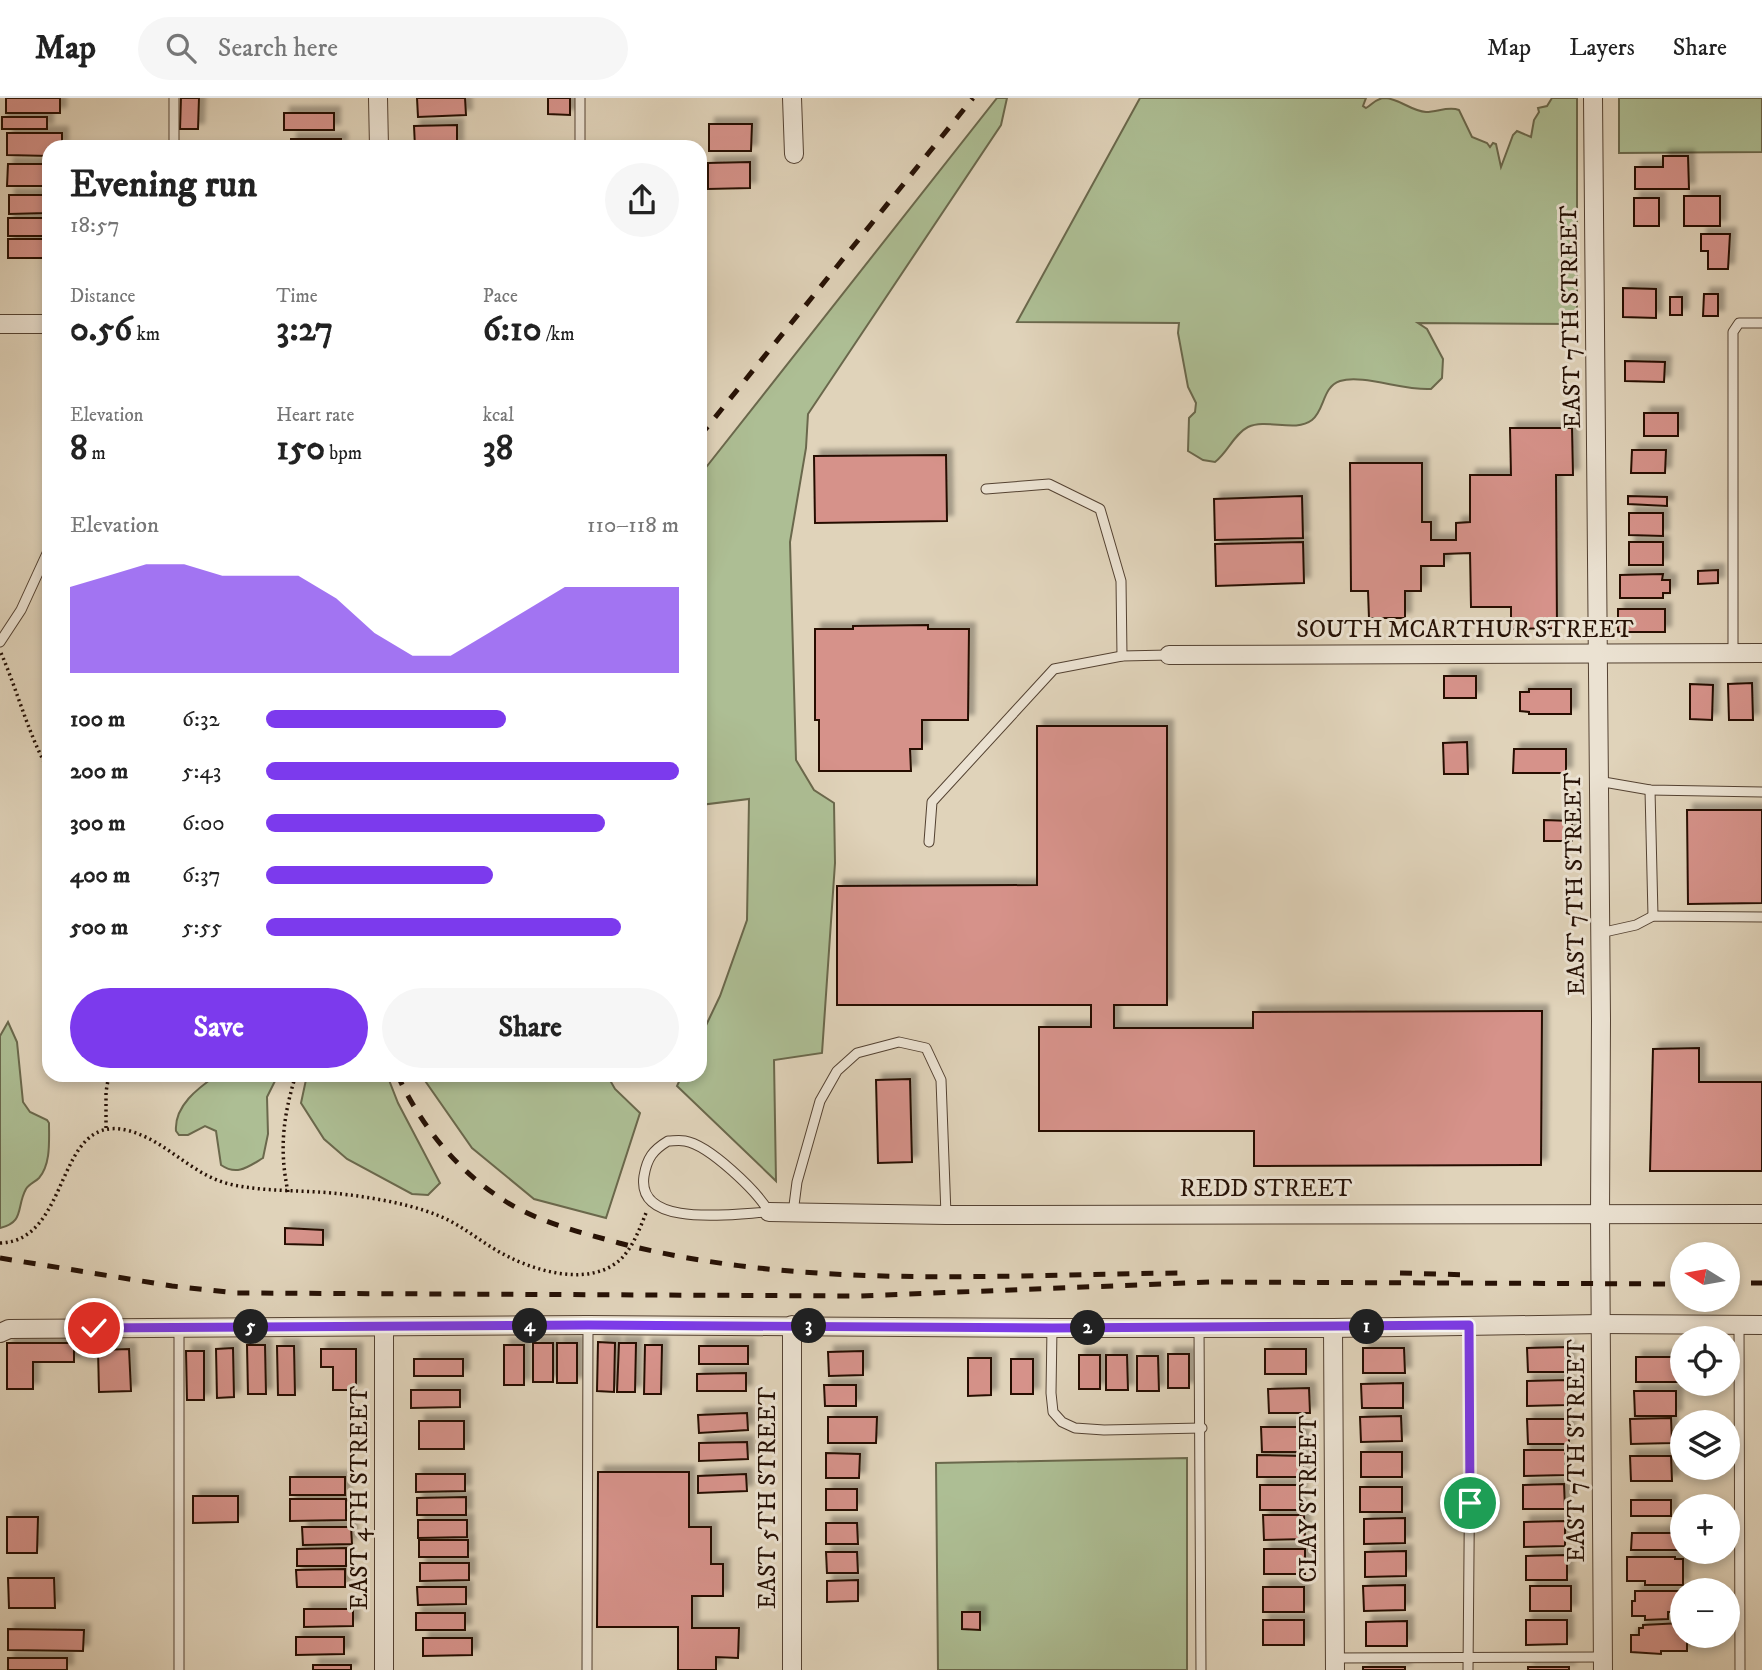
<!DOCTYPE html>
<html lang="en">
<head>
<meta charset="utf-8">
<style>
	body { margin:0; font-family:"IM FELL DW Pica",serif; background:#f6f6f6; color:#222; height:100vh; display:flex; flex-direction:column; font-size:26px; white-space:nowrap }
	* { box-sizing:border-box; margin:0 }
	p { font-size:23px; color:#767676 }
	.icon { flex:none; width:38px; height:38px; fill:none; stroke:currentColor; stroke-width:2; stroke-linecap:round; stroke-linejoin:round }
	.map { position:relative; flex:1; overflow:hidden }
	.panel { position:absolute; left:42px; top:42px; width:665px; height:942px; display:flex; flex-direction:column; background:#fff; border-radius:21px; box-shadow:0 4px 10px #0003 }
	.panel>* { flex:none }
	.needle { width:46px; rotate:281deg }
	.controls { position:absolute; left:1670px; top:1144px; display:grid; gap:14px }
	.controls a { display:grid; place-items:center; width:70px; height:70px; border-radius:50%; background:#fff; box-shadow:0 4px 10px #0003; font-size:35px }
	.pin { position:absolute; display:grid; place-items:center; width:60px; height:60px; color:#fff; margin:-30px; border:4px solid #fff; border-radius:50%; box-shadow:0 2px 7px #0007 }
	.km { position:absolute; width:35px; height:35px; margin:-18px; border-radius:50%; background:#222; color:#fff; font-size:19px; line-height:35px; text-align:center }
	.round { display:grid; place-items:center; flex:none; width:74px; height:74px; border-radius:37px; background:#f6f6f6 }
	.head { display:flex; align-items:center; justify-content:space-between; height:119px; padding:0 28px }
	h1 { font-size:38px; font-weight:800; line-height:52px }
	.metrics { display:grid; grid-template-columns:repeat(3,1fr); gap:10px; height:119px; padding:7px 28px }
	.metrics div { display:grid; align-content:center }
	.metrics b { font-size:35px; font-weight:800 }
	.metrics small { font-size:19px; font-weight:400 }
	.metrics p { font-size:19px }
	.chart { height:196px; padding:14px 28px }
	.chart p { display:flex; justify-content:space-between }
	.chart svg { width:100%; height:126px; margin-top:7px; fill:#7c3aed; opacity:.7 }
	.cta { display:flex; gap:14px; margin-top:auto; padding:14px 28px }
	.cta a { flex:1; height:80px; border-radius:42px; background:#7c3aed; color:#fff; font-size:28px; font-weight:800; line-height:80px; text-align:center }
	.cta a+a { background:#f6f6f6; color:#222 }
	ul { padding:0 28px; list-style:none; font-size:23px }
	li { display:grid; grid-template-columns:112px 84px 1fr; align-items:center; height:52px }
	li i { height:18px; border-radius:9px; background:#7c3aed }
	header { display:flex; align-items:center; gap:42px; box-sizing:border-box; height:98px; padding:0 35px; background:#fff; border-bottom:2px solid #e0e0e0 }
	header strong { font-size:33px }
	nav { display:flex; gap:38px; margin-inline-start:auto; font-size:24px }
	.search { width:490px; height:63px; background:#f6f6f6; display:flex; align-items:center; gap:18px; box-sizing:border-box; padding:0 24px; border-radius:38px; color:#767676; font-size:26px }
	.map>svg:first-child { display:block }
	.green { fill:#adbe94; stroke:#6a684c; stroke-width:2 }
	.building { fill:#d6928a; stroke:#261105; stroke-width:2; filter:url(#shadow) }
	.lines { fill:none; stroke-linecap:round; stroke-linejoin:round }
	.service-casing { stroke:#544232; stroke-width:11 }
	.minor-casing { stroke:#544232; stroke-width:20 }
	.path { stroke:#261105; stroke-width:3.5; stroke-dasharray:2 3.5; stroke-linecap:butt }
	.service { stroke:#ebe2d2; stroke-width:9 }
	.minor { stroke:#ebe2d2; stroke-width:18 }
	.rail { stroke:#261105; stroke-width:5; stroke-dasharray:12 12; stroke-linecap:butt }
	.route-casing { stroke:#fff; stroke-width:14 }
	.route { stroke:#7c3aed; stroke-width:9 }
	.labels { text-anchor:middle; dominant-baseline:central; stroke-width:6; stroke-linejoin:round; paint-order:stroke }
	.street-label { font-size:24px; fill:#261105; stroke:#ebe2d2 }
</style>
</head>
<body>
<header>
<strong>Map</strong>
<div class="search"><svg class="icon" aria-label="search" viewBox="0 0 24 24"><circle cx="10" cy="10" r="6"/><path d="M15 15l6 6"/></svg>Search here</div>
<nav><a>Map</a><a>Layers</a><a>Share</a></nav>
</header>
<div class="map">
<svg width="1762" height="1572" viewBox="0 0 1762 1572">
	<defs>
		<filter id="shadow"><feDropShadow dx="6" dy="-6" stdDeviation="2" flood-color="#0004"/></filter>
	</defs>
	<rect width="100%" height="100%" fill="#e0d3ba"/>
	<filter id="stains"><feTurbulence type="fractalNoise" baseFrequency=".00286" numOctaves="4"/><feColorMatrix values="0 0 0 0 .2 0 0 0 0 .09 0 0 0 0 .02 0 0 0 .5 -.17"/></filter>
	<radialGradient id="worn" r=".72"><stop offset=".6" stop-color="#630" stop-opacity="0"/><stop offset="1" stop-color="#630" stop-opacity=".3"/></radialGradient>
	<!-- green -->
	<g class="green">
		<path d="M997,0H1007L1001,27L808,316L806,350L790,444L796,662L814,692L834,705L835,765L822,955L774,962L776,1083L677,988L682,977L700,976V940L720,898L747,822L749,701L700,707V377Z"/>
		<path d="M1140,0H1366L1363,8L1366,10C1373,6 1376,0 1385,0C1400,1 1411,13 1426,14C1438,14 1448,8 1459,12L1472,39L1487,45L1490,49L1493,45L1496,46L1501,69L1513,37L1517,33L1531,39L1534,22L1539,14L1538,10L1547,8L1552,0H1577V226L1418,225L1427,231L1443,261L1442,280L1431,291C1404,293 1363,276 1340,283C1322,289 1325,312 1312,322C1295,335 1267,320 1248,329C1234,336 1228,354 1215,364L1203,362L1188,353L1189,320L1195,314L1196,305L1188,289L1178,235L1179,225L1017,224Z"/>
		<path d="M1619,0H1762V54L1619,55Z"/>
		<path d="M8,924L17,944L23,1004L30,1014L47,1022L49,1025C49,1043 51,1066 39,1080C35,1084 29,1086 26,1091C16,1109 25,1124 0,1130V938Z"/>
		<path d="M217,977H278L267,999L268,1036L263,1060C248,1069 237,1078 221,1067L216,1033L205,1028L188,1037H179L176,1033C174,1008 198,990 217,977Z"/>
		<path d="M307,977H387L398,1005L440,1085L428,1097L412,1096L347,1061L324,1041L301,1005Z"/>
		<path d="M421,977H607L615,991L640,1015L606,1120L534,1101L472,1050Z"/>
		<path d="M1187,1360V1572H938L936,1365Z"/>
	</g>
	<!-- building -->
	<g class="building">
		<rect x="6" y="0" width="54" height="15"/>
		<path d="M181,0H199L198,31H180Z"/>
		<path d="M417,0H465L466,17L418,19Z"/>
		<path d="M548,0H570V17L548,16Z"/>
		<rect x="284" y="15" width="50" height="17"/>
		<rect x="2" y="19" width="45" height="12"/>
		<path d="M709,26H752L751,53H709Z"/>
		<path d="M457,27V49H415L414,28Z"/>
		<path d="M7,35H62V49H49V58L7,57Z"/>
		<rect x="291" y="41" width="50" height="8"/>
		<path d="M1663,58H1688L1689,91H1635V69H1663Z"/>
		<path d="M750,64V90L708,91V65Z"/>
		<path d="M8,66H49V88H7Z"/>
		<path d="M9,97H47V115L9,116Z"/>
		<rect x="1684" y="98" width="36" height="30"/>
		<rect x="1634" y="100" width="25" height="28"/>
		<rect x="8" y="120" width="38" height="18"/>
		<path d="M1701,136H1730L1728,171H1708V153H1701Z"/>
		<rect x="8" y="141" width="38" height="19"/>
		<path d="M1623,190L1656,191V220L1623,219Z"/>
		<path d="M1704,196H1718V218H1703Z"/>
		<rect x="1670" y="199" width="12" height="18"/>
		<path d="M1625,263L1665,264L1664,284L1625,283Z"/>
		<rect x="1644" y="315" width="34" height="23"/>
		<path d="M1510,330H1572L1573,377H1556L1557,530L1511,531V509H1471L1470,455L1444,456V468H1421V493H1405V520H1369L1368,493H1351L1350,365H1422V424H1431V442H1456V425L1470,424V377H1511Z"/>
		<path d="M1632,352H1666L1665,375H1631Z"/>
		<path d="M946,357L947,423L815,425L814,358Z"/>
		<path d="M1302,398L1303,440L1215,442L1214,401Z"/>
		<path d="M1628,398L1667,399V408L1628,406Z"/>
		<path d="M1629,415H1663V438L1629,437Z"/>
		<path d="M1303,444L1304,485L1216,488L1215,446Z"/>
		<rect x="1629" y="444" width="34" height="23"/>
		<path d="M1718,472V485L1698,486V473Z"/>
		<path d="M1663,476L1662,482H1670V495H1663V500H1620V477Z"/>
		<rect x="1618" y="511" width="47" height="23"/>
		<path d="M928,527V531H969L968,622H922V651H910L911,673H819V622H815V531H853V528Z"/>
		<rect x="1444" y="578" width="32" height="22"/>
		<path d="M1752,585L1753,622H1729L1728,586Z"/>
		<path d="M1690,586L1713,587L1712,622L1690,621Z"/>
		<path d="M1529,591H1571V616H1529V614L1520,613V594H1529Z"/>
		<path d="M1037,628H1167V907H1114V930H1253V914L1542,913L1541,1067L1254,1068V1033H1039V929H1091V907H837V788L1037,787Z"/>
		<path d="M1467,644L1468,676H1444L1443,645Z"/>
		<path d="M1514,651H1566V675H1513Z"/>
		<path d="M1687,712H1762V805L1688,806Z"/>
		<path d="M1544,722L1572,723V743H1544Z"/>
		<path d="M1699,950V984H1762V1073H1650L1653,951Z"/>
		<path d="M910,981L912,1064L878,1065L876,982Z"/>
		<path d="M285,1130L323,1132V1147L285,1146Z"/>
		<path d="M598,1244L615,1245L614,1294L597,1293Z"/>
		<path d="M7,1245H74V1264H33V1291H7Z"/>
		<rect x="533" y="1245" width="20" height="39"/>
		<rect x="557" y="1245" width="20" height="40"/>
		<path d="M619,1245H636L635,1294H617Z"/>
		<path d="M247,1247H265L266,1296H248Z"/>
		<rect x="504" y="1247" width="20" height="40"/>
		<path d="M645,1247H662L661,1296H644Z"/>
		<path d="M277,1248H294L295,1297H278Z"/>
		<rect x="699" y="1248" width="49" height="18"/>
		<path d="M1569,1249V1274H1528L1527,1250Z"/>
		<path d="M233,1250L234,1299L217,1300L216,1251Z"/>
		<path d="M1363,1250H1404L1405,1275H1363Z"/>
		<path d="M129,1251L131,1293L99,1294L98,1252Z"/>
		<path d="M321,1251H356V1292H333V1269H321Z"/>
		<rect x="1265" y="1251" width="41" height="25"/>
		<path d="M186,1253H204V1302H187Z"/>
		<path d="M863,1253V1277L829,1278L828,1254Z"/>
		<rect x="1168" y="1256" width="21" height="34"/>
		<rect x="1079" y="1257" width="21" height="34"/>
		<path d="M1106,1257H1127L1128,1292H1106Z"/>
		<path d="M1137,1258H1158L1159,1293H1137Z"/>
		<rect x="1636" y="1259" width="41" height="25"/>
		<path d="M968,1260H991V1297L968,1298Z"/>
		<rect x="414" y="1261" width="49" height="17"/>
		<rect x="1011" y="1261" width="22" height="35"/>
		<path d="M746,1275V1293H697V1276Z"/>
		<path d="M1568,1282V1307L1527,1308V1283Z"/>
		<path d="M1403,1285V1310H1362L1361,1286Z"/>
		<path d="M824,1287H856V1308H825Z"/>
		<path d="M1309,1290L1310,1315H1269L1268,1291Z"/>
		<path d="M411,1292H460V1309L411,1310Z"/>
		<path d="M1634,1293H1676V1318H1635Z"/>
		<path d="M747,1315L748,1332L699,1335L698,1317Z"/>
		<path d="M1401,1318L1402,1343L1361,1344L1360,1319Z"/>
		<path d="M828,1319H877L876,1345H828Z"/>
		<path d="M1671,1320L1672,1345L1631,1346L1630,1321Z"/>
		<path d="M1527,1321H1569V1346H1528Z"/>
		<rect x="419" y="1323" width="45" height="28"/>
		<path d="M1261,1329H1303V1354H1262Z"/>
		<path d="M747,1344L748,1361L699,1363V1345Z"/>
		<path d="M1524,1352H1565V1377L1524,1378Z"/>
		<rect x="1361" y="1354" width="41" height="25"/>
		<path d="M826,1355L860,1356L859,1380H826Z"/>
		<path d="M1257,1357L1303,1358V1379H1257Z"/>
		<path d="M1630,1358H1671L1672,1383H1631Z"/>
		<path d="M598,1374H689V1429H711V1466H723V1498H692V1530H739L738,1560L716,1559V1572H678V1529H597Z"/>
		<path d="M416,1376H465V1393L416,1394Z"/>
		<path d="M746,1376L747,1393L698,1395V1378Z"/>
		<rect x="290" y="1379" width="55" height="18"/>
		<path d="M1564,1386L1565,1411H1523V1387Z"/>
		<rect x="1260" y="1387" width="41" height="25"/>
		<rect x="1360" y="1389" width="42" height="25"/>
		<rect x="826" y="1391" width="31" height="21"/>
		<path d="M193,1398H238V1424L193,1425Z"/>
		<path d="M466,1399V1417H417V1400Z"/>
		<path d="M290,1401H346V1422L290,1423Z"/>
		<rect x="1631" y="1402" width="40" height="16"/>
		<path d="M1263,1417H1304L1305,1441L1264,1442Z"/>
		<path d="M7,1419H38L37,1455H7Z"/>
		<path d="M1405,1420V1445L1364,1446V1421Z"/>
		<path d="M418,1422H467V1439L418,1440Z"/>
		<path d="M1565,1423V1448L1524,1449V1424Z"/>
		<path d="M826,1425H857L858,1446H826Z"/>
		<path d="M302,1429H351L352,1446L303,1447Z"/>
		<path d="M1632,1435H1682V1452H1631Z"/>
		<rect x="419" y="1442" width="49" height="17"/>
		<path d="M346,1450V1468H297V1451Z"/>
		<rect x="1264" y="1451" width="41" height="25"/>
		<path d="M1406,1453V1478L1365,1479V1454Z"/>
		<path d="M826,1454H857L858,1475H827Z"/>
		<path d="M1567,1457V1482H1526V1458Z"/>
		<path d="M1627,1459H1675V1461H1683V1487H1645V1483H1627Z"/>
		<path d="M420,1465H469V1482L420,1483Z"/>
		<path d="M345,1471V1489H297L296,1472Z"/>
		<path d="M8,1480H54L55,1510H9Z"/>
		<path d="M858,1482V1503L827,1504V1483Z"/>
		<path d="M1405,1487V1512L1364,1513L1363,1488Z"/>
		<rect x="1530" y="1488" width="41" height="25"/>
		<path d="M417,1489H466V1506L418,1507Z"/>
		<rect x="1263" y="1489" width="41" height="25"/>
		<path d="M1635,1493H1682V1514H1668V1521L1645,1522V1518H1632V1503H1635Z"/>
		<path d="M304,1511H353V1528L304,1529Z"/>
		<path d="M962,1514H980V1532L962,1531Z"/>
		<rect x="416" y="1515" width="49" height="17"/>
		<rect x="1263" y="1522" width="41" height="25"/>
		<path d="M1526,1522H1567V1546L1526,1547Z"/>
		<path d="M1407,1523V1548H1366V1524Z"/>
		<path d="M1682,1525V1538H1687V1553H1661V1556L1631,1554V1537H1639V1530H1643V1527Z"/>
		<path d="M8,1531L84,1532L83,1553L8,1552Z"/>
		<path d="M296,1539H344V1556L296,1557Z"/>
		<path d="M423,1540H472V1557L423,1558Z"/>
		<rect x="8" y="1560" width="59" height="12"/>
		<rect x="313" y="1567" width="38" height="5"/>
		<rect x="1363" y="1569" width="42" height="3"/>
		<rect x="1528" y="1569" width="41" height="3"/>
	</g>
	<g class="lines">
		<!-- service casing -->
		<g class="service-casing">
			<g id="service">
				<path d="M174,0V49"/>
				<path d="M580,0V49"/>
				<path d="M986,391L1049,386L1100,411L1121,483L1122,558"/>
				<path d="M0,544L21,512L49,451"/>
				<path d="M1733,555V234L1739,225H1762"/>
				<path d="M1598,683L1650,692L1762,694"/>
				<path d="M1650,692L1653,818"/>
				<path d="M929,744L932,704L1054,571L1122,558L1169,557"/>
				<path d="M1600,835L1636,827L1653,818L1762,819"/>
				<path d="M668,1043C673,1043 679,1042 685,1043C709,1047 757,1093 769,1114C738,1115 636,1132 644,1078C647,1060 653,1052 668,1043Z"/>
				<path d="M793,1115L797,1084L820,1003L837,973L857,955L899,944L926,950L941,982L946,1117"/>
				<path d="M1739,1226L1740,1572"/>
				<path d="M1199,1229L1201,1572"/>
				<path d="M1052,1230L1051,1295L1053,1314L1062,1324L1075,1330L1104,1332L1202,1330"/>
				<path d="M1335,1560L1603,1559"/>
				<path d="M179,1572V1230"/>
				<path d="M587,1572L588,1227"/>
				<path d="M1468,1572L1470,1339L1469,1227"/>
			</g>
		</g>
		<!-- minor casing -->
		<g class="minor-casing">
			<g id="minor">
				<path d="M378,0L379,49"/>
				<path d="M792,0L794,56"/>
				<path d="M1593,0L1601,922L1600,1116L1603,1572"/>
				<path d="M0,226H49"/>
				<path d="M1169,557L1762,555"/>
				<path d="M769,1114L946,1117L1762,1116"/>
				<path d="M384,1229V1572"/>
				<path d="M1333,1230L1335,1572"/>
				<path d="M0,1235L9,1231L588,1227L1052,1230H1333L1601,1226L1762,1227"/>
				<path d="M792,1572V1227"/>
			</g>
		</g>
		<!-- path -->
		<g class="path">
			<path d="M1,555C18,594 28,636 49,673"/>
			<path d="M106,1030V994L109,976"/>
			<path d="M288,1094C279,1051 283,1019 296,976"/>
			<path d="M0,1145C72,1143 54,1016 126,1032C165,1041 190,1076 229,1086C259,1093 288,1092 318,1094C353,1096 405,1104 437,1117C463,1127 485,1148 511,1160C542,1175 592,1188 621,1161C633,1149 640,1130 646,1115"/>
		</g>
		<!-- service -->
		<use href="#service" class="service"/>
		<!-- minor -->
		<use href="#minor" class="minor"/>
		<!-- rail -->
		<g class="rail">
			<path d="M700,338L973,0"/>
			<path d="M397,976C421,1028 457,1073 505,1103C540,1125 580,1134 619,1145C804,1193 998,1176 1187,1175"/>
			<path d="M0,1160L172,1188L237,1195L859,1198L1212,1184L1682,1186"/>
			<path d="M1400,1175L1470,1177"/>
			<path d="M1727,1185H1762"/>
		</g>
	</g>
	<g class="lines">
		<!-- route casing -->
		<g class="route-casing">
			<path id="route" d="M94,1230L588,1227L1052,1230L1469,1227L1470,1405"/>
		</g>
		<!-- route -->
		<use href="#route" class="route"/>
	</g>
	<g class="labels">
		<!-- street labels -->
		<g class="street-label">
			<text transform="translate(1571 219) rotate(-91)">EAST 7TH STREET</text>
			<text x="1465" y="532">SOUTH MCARTHUR STREET</text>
			<text transform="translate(1575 786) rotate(-91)">EAST 7TH STREET</text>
			<text x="1266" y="1091">REDD STREET</text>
			<text transform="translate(1577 1353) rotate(-90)">EAST 7TH STREET</text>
			<text transform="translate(360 1400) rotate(-90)">EAST 4TH STREET</text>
			<text transform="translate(768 1400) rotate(-90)">EAST 5TH STREET</text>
			<text transform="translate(1309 1401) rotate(-90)">CLAY STREET</text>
		</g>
	</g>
	<rect width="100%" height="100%" filter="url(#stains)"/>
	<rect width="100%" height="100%" fill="url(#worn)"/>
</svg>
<div class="controls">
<a><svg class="needle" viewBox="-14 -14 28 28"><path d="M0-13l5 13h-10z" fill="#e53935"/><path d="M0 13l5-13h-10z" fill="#767676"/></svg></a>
<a><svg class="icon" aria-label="locate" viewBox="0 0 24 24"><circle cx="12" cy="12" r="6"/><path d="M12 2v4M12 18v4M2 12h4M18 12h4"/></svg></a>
<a><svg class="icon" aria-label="layers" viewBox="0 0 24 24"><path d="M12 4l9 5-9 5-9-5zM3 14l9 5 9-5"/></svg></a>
<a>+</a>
<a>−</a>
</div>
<div class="pin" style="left:1470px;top:1405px;background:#1e9e55"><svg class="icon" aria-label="arrive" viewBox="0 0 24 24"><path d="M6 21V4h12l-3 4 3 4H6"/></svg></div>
<div class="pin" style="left:94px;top:1230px;background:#d93025"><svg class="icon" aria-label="check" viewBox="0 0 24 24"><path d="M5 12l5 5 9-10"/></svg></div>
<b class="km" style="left:1367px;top:1229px">1</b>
<b class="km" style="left:1088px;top:1230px">2</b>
<b class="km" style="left:809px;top:1228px">3</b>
<b class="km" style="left:530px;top:1228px">4</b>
<b class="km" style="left:251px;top:1229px">5</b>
<section class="panel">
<div class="head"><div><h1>Evening run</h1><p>18:57</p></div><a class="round"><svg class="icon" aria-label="share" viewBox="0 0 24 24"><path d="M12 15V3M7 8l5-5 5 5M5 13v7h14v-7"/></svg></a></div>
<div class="metrics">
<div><p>Distance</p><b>0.56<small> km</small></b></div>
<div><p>Time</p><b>3:27</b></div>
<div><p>Pace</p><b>6:10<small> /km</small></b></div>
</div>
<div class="metrics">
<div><p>Elevation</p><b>8<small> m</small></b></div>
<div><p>Heart rate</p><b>150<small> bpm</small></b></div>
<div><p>kcal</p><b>38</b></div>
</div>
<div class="chart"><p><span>Elevation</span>110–118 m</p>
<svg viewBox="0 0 160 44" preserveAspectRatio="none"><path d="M0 44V14L10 10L20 6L30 6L40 10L50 10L60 10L70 18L80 30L90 38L100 38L110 30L120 22L130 14L140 14L150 14L160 14V44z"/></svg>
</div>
<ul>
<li><b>100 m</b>6:32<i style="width:58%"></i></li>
<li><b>200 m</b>5:43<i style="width:100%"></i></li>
<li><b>300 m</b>6:00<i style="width:82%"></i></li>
<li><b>400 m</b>6:37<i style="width:55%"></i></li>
<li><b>500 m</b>5:55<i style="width:86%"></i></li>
</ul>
<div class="cta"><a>Save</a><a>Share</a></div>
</section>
</div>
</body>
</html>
